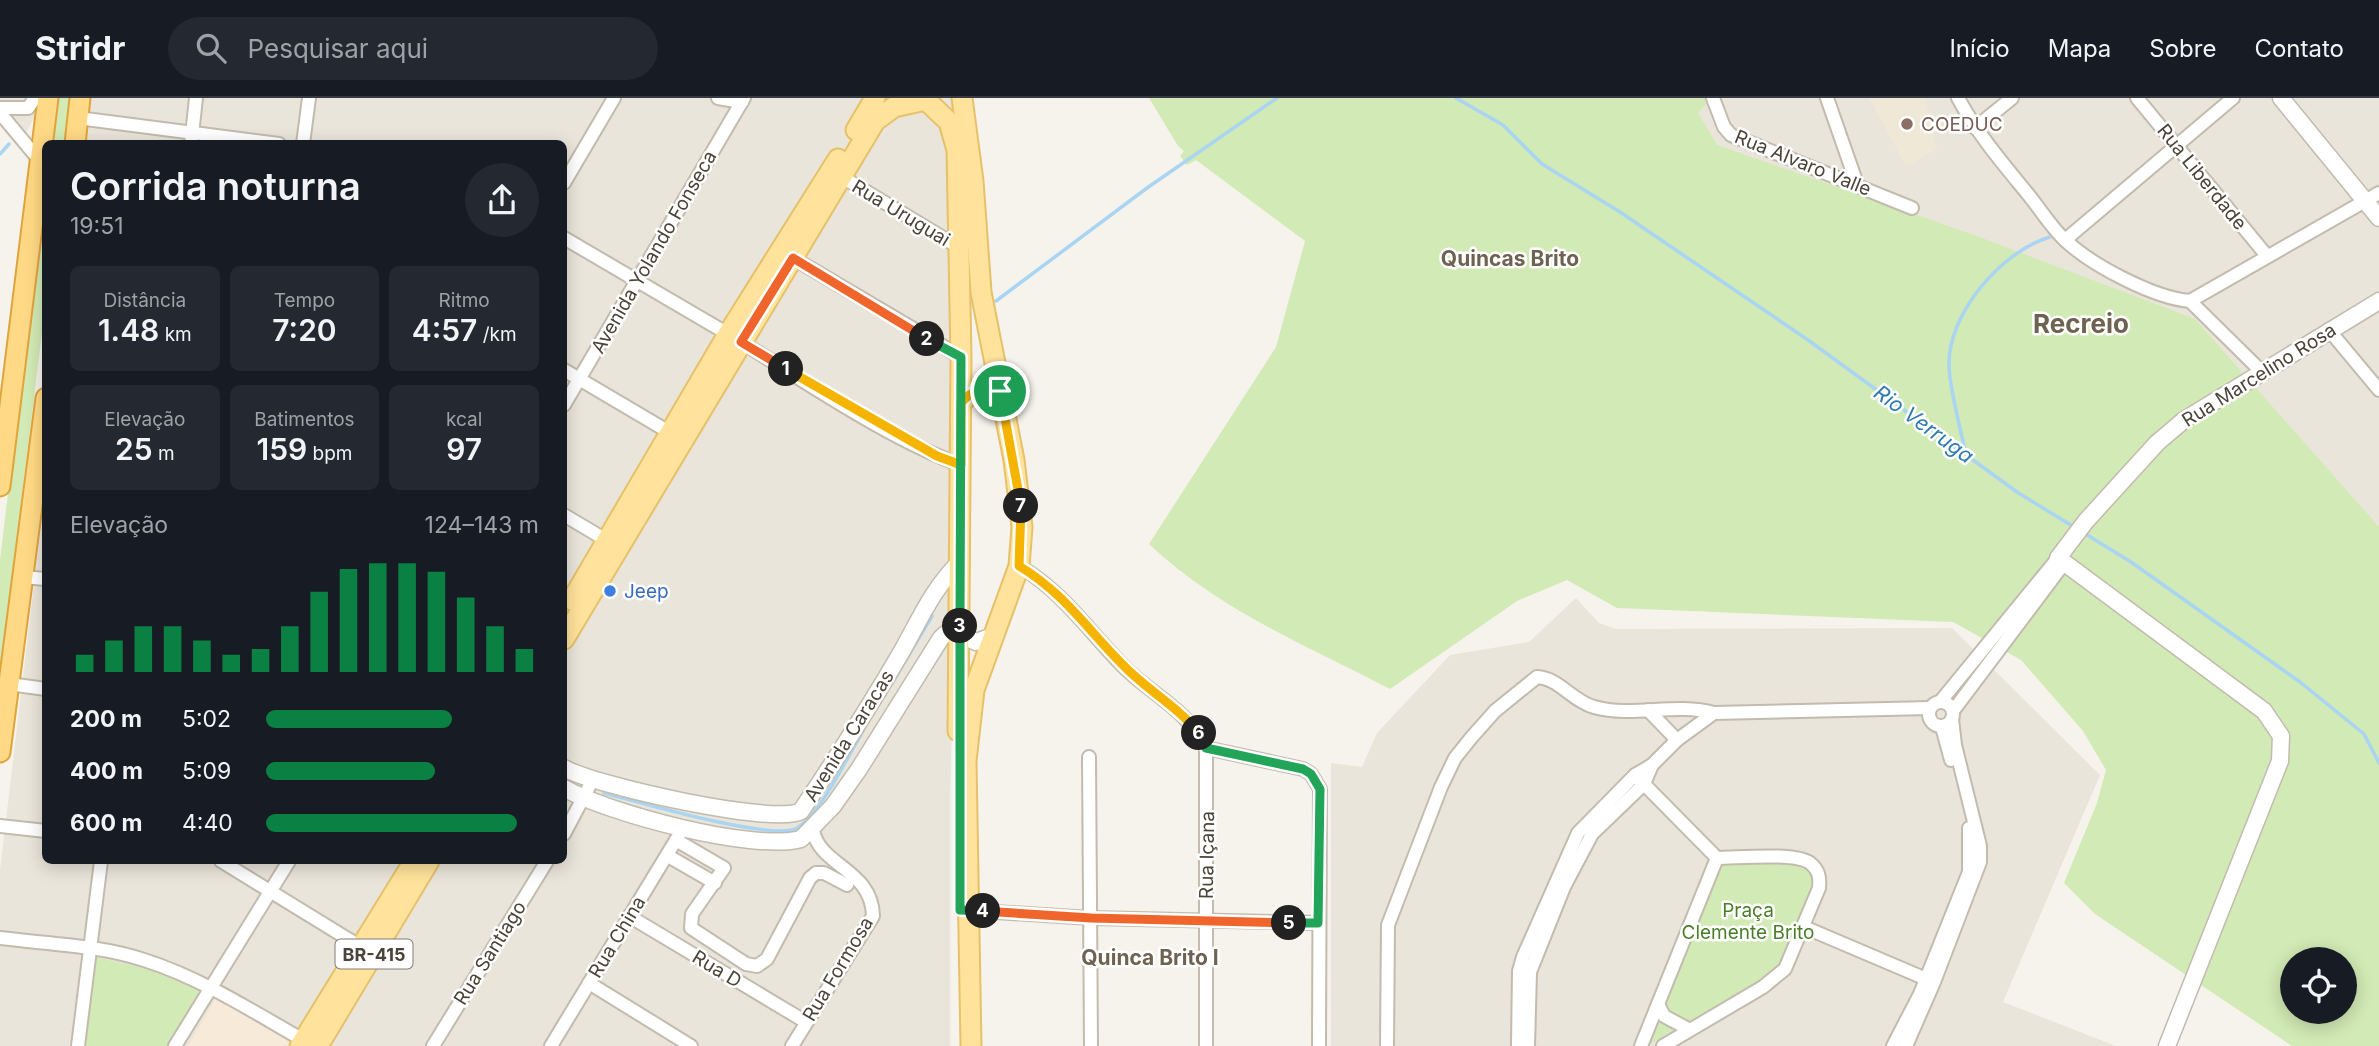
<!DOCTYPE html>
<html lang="pt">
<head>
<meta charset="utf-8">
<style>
	body { margin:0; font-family:Inter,sans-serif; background:#242831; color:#f1f3f6; height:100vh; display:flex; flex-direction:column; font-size:26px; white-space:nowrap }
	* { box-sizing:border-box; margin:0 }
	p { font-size:23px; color:#9ea1a6 }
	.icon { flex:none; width:38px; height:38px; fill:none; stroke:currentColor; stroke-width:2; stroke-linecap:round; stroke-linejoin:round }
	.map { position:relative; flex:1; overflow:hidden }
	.side { position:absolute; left:42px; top:42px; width:525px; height:724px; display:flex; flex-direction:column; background:#171b24; border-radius:10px; box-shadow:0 4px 18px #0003 }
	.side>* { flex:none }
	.buttons { position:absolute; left:2280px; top:849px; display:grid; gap:14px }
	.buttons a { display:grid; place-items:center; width:77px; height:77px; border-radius:50%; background:#171b24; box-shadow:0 4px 18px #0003; font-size:35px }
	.pin { position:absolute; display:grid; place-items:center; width:60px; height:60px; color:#fff; margin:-30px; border:4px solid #fff; border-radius:50%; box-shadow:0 2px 7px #0007 }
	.km { position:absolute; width:35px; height:35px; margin:-18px; border-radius:50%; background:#222; color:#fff; font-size:19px; line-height:35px; text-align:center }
	.round { display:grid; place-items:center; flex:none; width:74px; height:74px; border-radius:37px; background:#242831 }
	.headline { display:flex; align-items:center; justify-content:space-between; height:119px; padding:0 28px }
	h1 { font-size:38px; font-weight:600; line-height:52px }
	.figures { display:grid; grid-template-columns:repeat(3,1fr); gap:10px; height:119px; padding:7px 28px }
	.figures div { display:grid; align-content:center; border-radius:10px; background:#242831; text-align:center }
	.figures b { font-size:30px; font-weight:600 }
	.figures small { font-size:19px; font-weight:400 }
	.figures p { font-size:19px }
	.chart { height:196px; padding:14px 28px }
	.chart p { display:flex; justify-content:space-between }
	.chart svg { width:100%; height:126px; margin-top:7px; stroke:#0b8043; stroke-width:6 }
	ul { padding:0 28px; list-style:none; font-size:23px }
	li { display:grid; grid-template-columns:112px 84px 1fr; align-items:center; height:52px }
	li i { height:18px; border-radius:9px; background:#0b8043 }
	header { display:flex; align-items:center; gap:42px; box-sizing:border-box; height:98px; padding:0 35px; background:#171b24; border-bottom:2px solid #363941 }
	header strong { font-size:33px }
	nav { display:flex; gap:38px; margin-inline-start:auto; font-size:24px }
	.search { width:490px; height:63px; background:#242831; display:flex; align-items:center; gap:18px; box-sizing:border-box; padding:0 24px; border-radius:38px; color:#9ea1a6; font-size:26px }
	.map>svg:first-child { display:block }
	.residential { fill:#eae5da }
	.commercial { fill:#f7ead8 }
	.education { fill:#efe8d6 }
	.green { fill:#d2eab5; fill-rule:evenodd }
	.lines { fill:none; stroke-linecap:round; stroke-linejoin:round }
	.stream { stroke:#a9d4f2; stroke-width:3.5 }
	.minor-casing { stroke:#c2bbae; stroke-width:16 }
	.tertiary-casing { stroke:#c2bbae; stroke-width:19 }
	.primary-casing { stroke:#e6c16a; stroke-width:23 }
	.trunk-casing { stroke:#e0a43c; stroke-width:23 }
	.minor { stroke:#fff; stroke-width:12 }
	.tertiary { stroke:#fff; stroke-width:16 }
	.primary { stroke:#ffe39c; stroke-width:19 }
	.trunk { stroke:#ffd985; stroke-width:19 }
	.split-1-casing { stroke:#fff; stroke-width:14 }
	.split-2-casing { stroke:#fff; stroke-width:14 }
	.split-3-casing { stroke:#fff; stroke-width:14 }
	.split-4-casing { stroke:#fff; stroke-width:14 }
	.split-5-casing { stroke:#fff; stroke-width:14 }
	.split-6-casing { stroke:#fff; stroke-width:14 }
	.split-7-casing { stroke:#fff; stroke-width:14 }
	.split-8-casing { stroke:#fff; stroke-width:14 }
	.split-1 { stroke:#f5b400; stroke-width:9 }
	.split-2 { stroke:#f0652b; stroke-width:9 }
	.split-3 { stroke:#22a559; stroke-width:9 }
	.split-4 { stroke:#22a559; stroke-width:9 }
	.split-5 { stroke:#f0652b; stroke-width:9 }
	.split-6 { stroke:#22a559; stroke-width:9 }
	.split-7 { stroke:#f5b400; stroke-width:9 }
	.split-8 { stroke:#f5b400; stroke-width:9 }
	.education-dot { fill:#8d6e63; stroke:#fff; stroke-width:2.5 }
	.shop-dot { fill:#3f7fe0; stroke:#fff; stroke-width:2.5 }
	.labels { text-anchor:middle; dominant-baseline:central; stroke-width:5; stroke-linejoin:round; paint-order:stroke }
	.shield { fill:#fff; stroke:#817c74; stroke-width:2 }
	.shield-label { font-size:18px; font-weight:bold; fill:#4b4439 }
	.education-label { font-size:19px; fill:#785e54; stroke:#fff; text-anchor:start }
	.street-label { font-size:19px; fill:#4b4439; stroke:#fff }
	.shop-label { font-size:19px; fill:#366cbe; stroke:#fff; text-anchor:start }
	.park-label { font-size:19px; fill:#4a7f2a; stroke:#fff }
	.neighbourhood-label { font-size:21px; font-weight:bold; fill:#6e6250; stroke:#fff }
	.water-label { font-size:21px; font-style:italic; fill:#2e7ab2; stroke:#fff }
	.district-label { font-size:26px; font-weight:bold; fill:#6e6250; stroke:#fff }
</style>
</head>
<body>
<header>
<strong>Stridr</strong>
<div class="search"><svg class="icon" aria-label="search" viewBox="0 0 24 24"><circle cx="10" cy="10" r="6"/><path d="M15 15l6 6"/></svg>Pesquisar aqui</div>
<nav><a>Início</a><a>Mapa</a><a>Sobre</a><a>Contato</a></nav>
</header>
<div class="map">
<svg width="2379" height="948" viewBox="0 0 2379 948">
	<rect width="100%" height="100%" fill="#f6f3ec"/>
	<!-- residential -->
	<g class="residential">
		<path d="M0,0H40L39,11L20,46L0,27Z"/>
		<path d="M90,0H958L954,542L950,700V948H0V772L45,394L46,763H564V46L85,45Z"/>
		<path d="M1683,0H2379V444L1703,45Z"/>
		<path d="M1576,500L1599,525L1616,531L1952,530L2100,677L2003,904L2116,948H1331V665L1362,669L1377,635L1450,557L1529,544Z"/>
	</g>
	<!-- commercial -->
	<path class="commercial" d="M216,900L291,944L288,948H188Z"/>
	<!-- education -->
	<path class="education" d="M1869,0H1925L1937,51L1906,68Z"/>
	<!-- green -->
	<g class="green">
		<path d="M57,0H72L67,45L51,46Z"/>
		<path d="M1149,0H1705L1708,4L1698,15L1717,47L1974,137L2195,221L2379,429V948H2292L2095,816L2064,785L2097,705L2106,672L2083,633L2021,562L1953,524L1617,510L1567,482L1517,503L1390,591C1307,548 1217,511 1149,446L1276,249L1305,143L1196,62L1187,67L1180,58L1184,53L1178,48ZM2292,861H2345V914H2292Z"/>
		<path d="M45,88V210L0,575V462Z"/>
		<path d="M1729,764H1802L1811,770L1815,787L1810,802L1776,874L1687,924L1667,914L1665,903L1720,770Z"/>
		<path d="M94,859L145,870L203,893L168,948H84Z"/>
		<path d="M1658,916L1677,930L1647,948Z"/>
	</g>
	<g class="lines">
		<!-- stream -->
		<g class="stream">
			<path d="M1456,0L1503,27L1542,66L1620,114L1808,242L2017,394L2074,429"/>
			<path d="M0,56L9,46"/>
			<path d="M996,203L1147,90L1277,0"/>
			<path d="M1966,357C1961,332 1949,290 1949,267C1948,215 2002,153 2050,139"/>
			<path d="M2084,435L2131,464L2300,584L2364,636L2379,665"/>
			<path d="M892,585L932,518"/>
			<path d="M604,695C635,703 774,744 797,730C822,714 847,659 863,633"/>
		</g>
		<!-- minor casing -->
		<g class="minor-casing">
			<g id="minor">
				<path d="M718,0L742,4"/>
				<path d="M1713,0L1724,29L1731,37L1912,110"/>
				<path d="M1827,0L1857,86"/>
				<path d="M1958,0C1978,37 2005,68 2031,100C2042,114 2052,130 2065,142C2091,167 2154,200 2190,203L2261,273"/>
				<path d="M2137,0L2267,158"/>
				<path d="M0,10H28L35,0"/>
				<path d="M0,15L40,63"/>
				<path d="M78,20L279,46"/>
				<path d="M1975,30L2012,0"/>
				<path d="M191,46L196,0"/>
				<path d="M303,46L309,0"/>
				<path d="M842,79L960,150"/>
				<path d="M564,85L614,0"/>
				<path d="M564,140L728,236"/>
				<path d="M2065,142L2233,0"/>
				<path d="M793,160L961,259"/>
				<path d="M2190,203L2379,95"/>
				<path d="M2329,232L2379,292"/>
				<path d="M741,244C808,285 889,341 961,367"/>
				<path d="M564,272L669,334"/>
				<path d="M564,307L744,0"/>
				<path d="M564,417L606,442"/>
				<path d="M1019,468C1063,494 1088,532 1123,568C1152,597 1188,612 1206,650L1303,671L1311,676L1320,691L1319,948"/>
				<path d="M22,479L46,481"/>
				<path d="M9,586L46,591"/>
				<circle cx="1941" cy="616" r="12"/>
				<path d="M1940,604L2058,460"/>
				<path d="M1648,612L1677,642"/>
				<path d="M1953,613L2065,464"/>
				<path d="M1942,629L1951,662"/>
				<path d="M1206,650V948"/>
				<path d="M1089,659L1091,948"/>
				<path d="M1639,681L1717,760"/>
				<path d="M0,728L46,733"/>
				<path d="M564,736L592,683"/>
				<path d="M676,742L724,770L692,816L691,830L746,866L757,868L767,861L810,780L816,775H824L847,787"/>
				<path d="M668,758L715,785"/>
				<path d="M221,763L361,849"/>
				<path d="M964,812L1091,820L1318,825"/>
				<path d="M629,818L806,924"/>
				<path d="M1804,829L1931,883"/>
				<path d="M0,840C47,846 99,847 144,862C201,880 252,913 303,942"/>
				<path d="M589,885L691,948"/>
				<path d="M1658,906L1664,918L1690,932"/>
				<path d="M78,948L101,763"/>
				<path d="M175,948L289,763"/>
				<path d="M433,948L547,763"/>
				<path d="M551,948L679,737"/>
				<path d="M792,948L873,818C872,771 819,768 813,732"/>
				<path d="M1387,948L1388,827L1441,689L1455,660L1471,640L1495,613L1537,579C1559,580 1572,603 1594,609C1634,620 1674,604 1714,615"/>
				<path d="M1518,948L1519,873L1523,859L1578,735L1635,677L1652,667L1677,642L1714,615L1930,610"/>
				<path d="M1528,948L1530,874L1564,789L1592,736L1644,686L1652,667"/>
				<path d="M1641,948L1717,760"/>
				<path d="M1663,948L1763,889L1785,871L1819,790C1820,780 1819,772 1810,765C1795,754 1738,760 1717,760"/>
				<path d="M1893,948L1920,896L1969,774V730"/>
				<path d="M1906,948L1934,884L1980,764V748L1955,647L1952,621"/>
			</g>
		</g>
		<!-- tertiary casing -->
		<g class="tertiary-casing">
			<g id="tertiary">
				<path d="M2281,0L2379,120"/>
				<path d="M564,670C593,687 775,728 801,713C836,661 870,608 902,553C920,521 933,490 960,464"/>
				<path d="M564,690C607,715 753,754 801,741L833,708L859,671L941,540C958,524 960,538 976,544L993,538"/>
				<path d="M2167,948L2280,663L2281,638L2264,613L2058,460L2086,423L2157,345L2184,322L2379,203"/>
			</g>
		</g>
		<!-- primary casing -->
		<g class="primary-casing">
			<g id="primary">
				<path d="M962,0L973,83L981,194L1014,362L1022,429L1019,468L974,592L966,663L971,948"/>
				<path d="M928,4L949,24L957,52L961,259L958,633"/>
				<path d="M856,32L875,0"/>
				<path d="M961,305C972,292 984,288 1000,293"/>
				<path d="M572,502L728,236L838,61"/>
				<path d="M564,541L875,23L894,9L921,3"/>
				<path d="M300,948L414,763"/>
				<path d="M318,948L429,763"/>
			</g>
		</g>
		<!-- trunk casing -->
		<g class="trunk-casing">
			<g id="trunk">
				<path d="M75,46L80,0"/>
				<path d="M0,388L48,0"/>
				<path d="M0,654L46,300"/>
			</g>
		</g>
		<!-- minor -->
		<use href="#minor" class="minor"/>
		<!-- tertiary -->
		<use href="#tertiary" class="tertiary"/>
		<!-- primary -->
		<use href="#primary" class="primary"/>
		<!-- trunk -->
		<use href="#trunk" class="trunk"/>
	</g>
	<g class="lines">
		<!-- split-1 casing -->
		<g class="split-1-casing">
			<path id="split-1" d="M786,271L937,358L961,367V305C972,292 984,288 1000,293"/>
		</g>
		<!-- split-2 casing -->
		<g class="split-2-casing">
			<path id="split-2" d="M786,271L741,244L793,160L927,241"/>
		</g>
		<!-- split-3 casing -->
		<g class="split-3-casing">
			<path id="split-3" d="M927,241L961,259L960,528"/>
		</g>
		<!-- split-4 casing -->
		<g class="split-4-casing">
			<path id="split-4" d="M960,528V812L983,813"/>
		</g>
		<!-- split-5 casing -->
		<g class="split-5-casing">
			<path id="split-5" d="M983,813L1091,820L1289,825"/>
		</g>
		<!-- split-6 casing -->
		<g class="split-6-casing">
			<path id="split-6" d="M1199,635L1206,650L1303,671L1311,676L1320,691L1318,825H1289"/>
		</g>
		<!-- split-7 casing -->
		<g class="split-7-casing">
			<path id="split-7" d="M1021,408L1019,468C1063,494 1088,532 1123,567C1147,592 1177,608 1199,635"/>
		</g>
		<!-- split-8 casing -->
		<g class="split-8-casing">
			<path id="split-8" d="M1000,293L1021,408"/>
		</g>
		<!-- split-1 -->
		<use href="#split-1" class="split-1"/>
		<!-- split-2 -->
		<use href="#split-2" class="split-2"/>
		<!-- split-3 -->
		<use href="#split-3" class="split-3"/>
		<!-- split-4 -->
		<use href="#split-4" class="split-4"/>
		<!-- split-5 -->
		<use href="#split-5" class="split-5"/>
		<!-- split-6 -->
		<use href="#split-6" class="split-6"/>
		<!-- split-7 -->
		<use href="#split-7" class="split-7"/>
		<!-- split-8 -->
		<use href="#split-8" class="split-8"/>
	</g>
	<!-- markers -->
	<circle class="education-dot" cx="1907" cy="26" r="7"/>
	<circle class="shop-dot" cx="610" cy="493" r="7"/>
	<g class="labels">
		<!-- shield labels -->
		<rect class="shield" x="335.5" y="841.5" width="77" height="29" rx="5"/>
		<g class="shield-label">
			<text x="374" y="856">BR-415</text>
		</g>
		<!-- education labels -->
		<g class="education-label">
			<text x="1921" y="26">COEDUC</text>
		</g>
		<!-- street labels -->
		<g class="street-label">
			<text transform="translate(1803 65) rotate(22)">Rua Alvaro Valle</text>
			<text transform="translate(2202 79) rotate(51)">Rua Liberdade</text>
			<text transform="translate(901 115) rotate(31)">Rua Uruguai</text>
			<text transform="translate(654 154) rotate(-60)">Avenida Yolando Fonseca</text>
			<text transform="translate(2259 277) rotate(-32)">Rua Marcelino Rosa</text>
			<text transform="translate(849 638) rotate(-58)">Avenida Caracas</text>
			<text transform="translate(1207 757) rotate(-89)">Rua Içana</text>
			<text transform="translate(617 839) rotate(-59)">Rua China</text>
			<text transform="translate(490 855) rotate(-58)">Rua Santiago</text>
			<text transform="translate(717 871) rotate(31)">Rua D</text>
			<text transform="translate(838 871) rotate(-59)">Rua Formosa</text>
		</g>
		<!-- shop labels -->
		<g class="shop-label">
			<text x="624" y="493">Jeep</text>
		</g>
		<!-- park labels -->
		<g class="park-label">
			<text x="1748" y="812">Praça<tspan x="1748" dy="22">Clemente Brito</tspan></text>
		</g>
		<!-- neighbourhood labels -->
		<g class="neighbourhood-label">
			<text x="1510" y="160">Quincas Brito</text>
			<text x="1150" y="859">Quinca Brito I</text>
		</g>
		<!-- water labels -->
		<g class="water-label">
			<text transform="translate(1924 326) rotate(36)">Rio Verruga</text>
		</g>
		<!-- district labels -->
		<g class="district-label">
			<text x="2081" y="225">Recreio</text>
		</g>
	</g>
</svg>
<div class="buttons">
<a><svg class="icon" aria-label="locate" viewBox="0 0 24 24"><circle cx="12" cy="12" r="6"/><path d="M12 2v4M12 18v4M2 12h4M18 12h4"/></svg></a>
</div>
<div class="pin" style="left:1000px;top:293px;background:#1e9e55"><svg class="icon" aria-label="arrive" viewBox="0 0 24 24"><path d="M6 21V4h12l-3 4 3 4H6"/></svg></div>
<b class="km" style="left:786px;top:271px">1</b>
<b class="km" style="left:927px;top:241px">2</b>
<b class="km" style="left:960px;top:528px">3</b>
<b class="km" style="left:983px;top:813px">4</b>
<b class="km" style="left:1289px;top:825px">5</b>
<b class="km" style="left:1199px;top:635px">6</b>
<b class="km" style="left:1021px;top:408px">7</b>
<section class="side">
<div class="headline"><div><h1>Corrida noturna</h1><p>19:51</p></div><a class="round"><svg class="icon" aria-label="share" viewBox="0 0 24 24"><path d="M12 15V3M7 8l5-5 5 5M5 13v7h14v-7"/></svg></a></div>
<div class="figures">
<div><p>Distância</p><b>1.48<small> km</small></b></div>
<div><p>Tempo</p><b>7:20</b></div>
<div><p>Ritmo</p><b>4:57<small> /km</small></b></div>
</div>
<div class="figures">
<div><p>Elevação</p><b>25<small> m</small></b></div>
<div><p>Batimentos</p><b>159<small> bpm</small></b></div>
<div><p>kcal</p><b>97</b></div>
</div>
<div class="chart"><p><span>Elevação</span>124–143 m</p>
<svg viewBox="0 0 160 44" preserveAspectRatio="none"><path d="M5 44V38M15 44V33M25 44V28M35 44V28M45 44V33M55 44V38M65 44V36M75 44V28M85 44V16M95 44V8M105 44V6M115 44V6M125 44V9M135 44V18M145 44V28M155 44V36"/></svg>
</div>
<ul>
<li><b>200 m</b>5:02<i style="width:68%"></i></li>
<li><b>400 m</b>5:09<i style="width:62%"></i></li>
<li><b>600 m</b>4:40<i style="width:92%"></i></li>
</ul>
</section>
</div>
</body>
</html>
